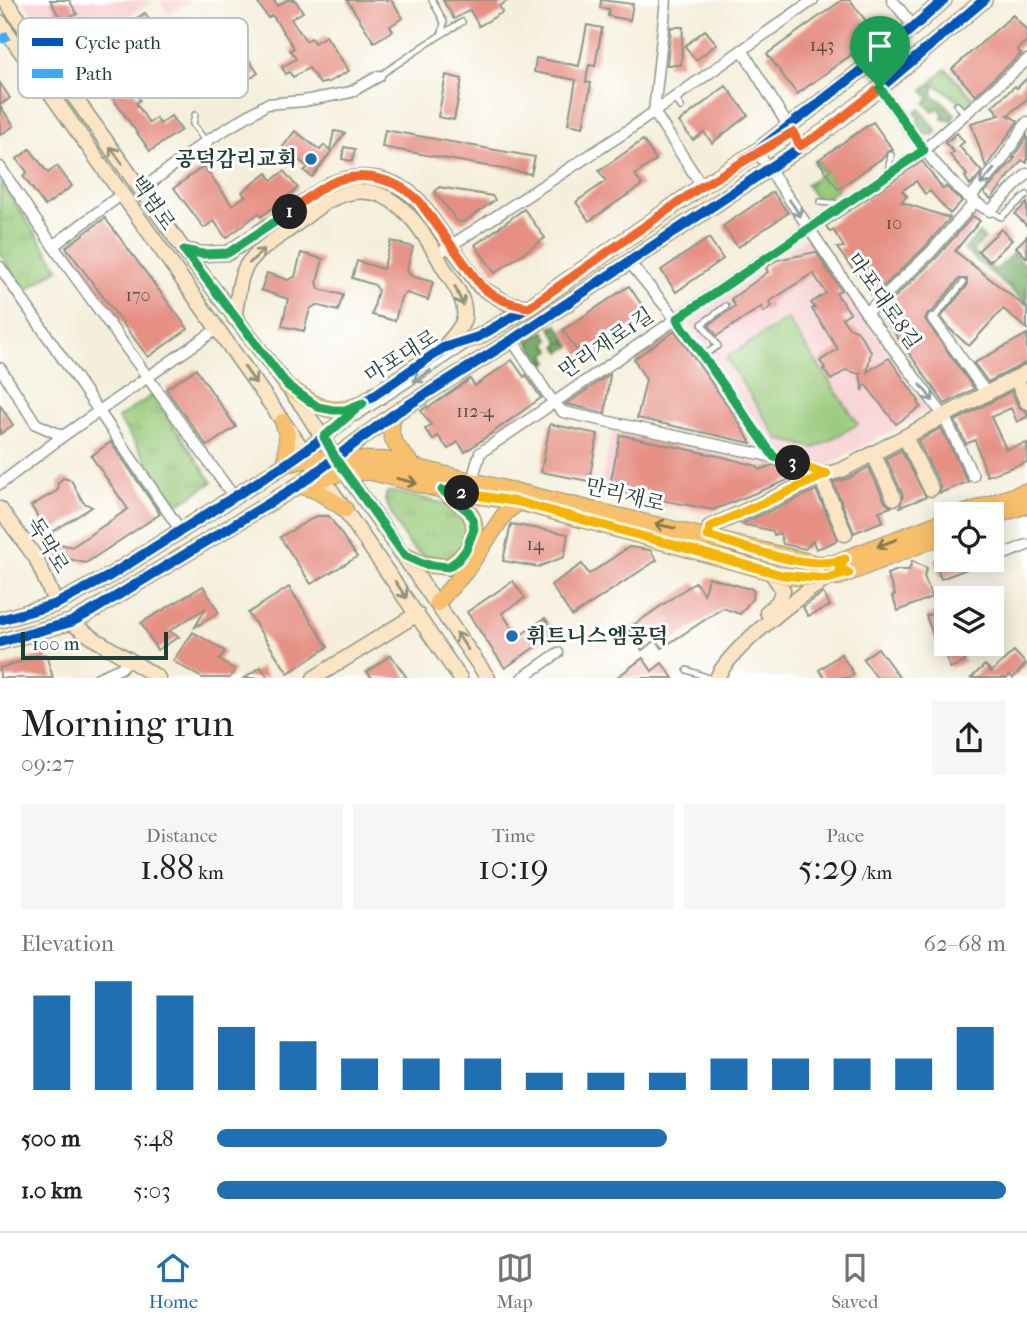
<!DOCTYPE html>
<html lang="en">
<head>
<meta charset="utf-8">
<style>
	body { margin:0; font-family:"IM FELL French Canon","Noto Serif KR",serif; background:#f6f6f6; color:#202124; height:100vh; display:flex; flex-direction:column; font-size:26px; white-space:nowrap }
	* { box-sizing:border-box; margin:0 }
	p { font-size:23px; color:#757577 }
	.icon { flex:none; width:38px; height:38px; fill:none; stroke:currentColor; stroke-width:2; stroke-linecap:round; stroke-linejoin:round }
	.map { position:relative; height:678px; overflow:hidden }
	.sheet { display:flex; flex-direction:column; background:#fff; flex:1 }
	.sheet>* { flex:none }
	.fabs { position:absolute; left:934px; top:502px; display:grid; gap:14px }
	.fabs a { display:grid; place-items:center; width:70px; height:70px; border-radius:0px; background:#fff; box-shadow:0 4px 18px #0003; font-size:35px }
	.scale { position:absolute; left:21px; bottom:18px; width:147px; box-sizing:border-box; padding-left:7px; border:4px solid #1f3d34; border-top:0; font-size:19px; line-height:24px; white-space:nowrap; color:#1f3d34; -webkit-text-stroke:5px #fff; paint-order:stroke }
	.pin { position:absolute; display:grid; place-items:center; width:60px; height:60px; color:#fff; margin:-72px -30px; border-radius:50% 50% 50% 0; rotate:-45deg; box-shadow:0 0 7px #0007 }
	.pin .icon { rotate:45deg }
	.km { position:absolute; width:35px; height:35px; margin:-18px; border-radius:50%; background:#222; color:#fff; font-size:19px; line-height:35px; text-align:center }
	.round { display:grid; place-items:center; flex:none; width:74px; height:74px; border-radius:0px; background:#f6f6f6 }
	.headline { display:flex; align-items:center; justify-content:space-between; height:119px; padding:0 21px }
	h1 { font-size:38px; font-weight:600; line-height:52px }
	.figures { display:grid; grid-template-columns:repeat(3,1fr); gap:10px; height:119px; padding:7px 21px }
	.figures div { display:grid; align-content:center; border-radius:0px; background:#f6f6f6; text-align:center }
	.figures b { font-size:35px; font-weight:600 }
	.figures small { font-size:19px; font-weight:400 }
	.figures p { font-size:19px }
	.chart { height:196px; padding:14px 21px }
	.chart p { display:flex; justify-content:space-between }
	.chart svg { width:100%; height:126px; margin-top:7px; stroke:#1f6fb2; stroke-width:6 }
	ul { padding:0 21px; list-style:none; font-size:23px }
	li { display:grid; grid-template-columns:112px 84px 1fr; align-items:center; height:52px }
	li i { height:18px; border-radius:9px; background:#1f6fb2 }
	.menu { display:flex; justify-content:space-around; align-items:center; height:98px; border-top:2px solid #e0e0e0; background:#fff; font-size:19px; color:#757577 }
	.menu a { display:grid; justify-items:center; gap:4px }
	.menu .current { color:#1f6fb2 }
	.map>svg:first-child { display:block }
	.built { fill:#f7cfd0 }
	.grass { fill:url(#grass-tufts); stroke:#5c8457; stroke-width:2 }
	.forest { fill:url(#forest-firs); stroke:#4c764f; stroke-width:2 }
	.pitch { fill:#99ca7a; stroke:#5c8457; stroke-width:2 }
	.building { fill:#e69084 }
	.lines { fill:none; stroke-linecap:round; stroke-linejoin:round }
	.lane-casing { stroke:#8a9687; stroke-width:8 }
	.street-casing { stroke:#8a9687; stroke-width:13 }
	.secondary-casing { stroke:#8a9687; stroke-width:17 }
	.primary-casing { stroke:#8a9687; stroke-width:18 }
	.lane { stroke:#fff; stroke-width:5 }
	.street { stroke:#fff; stroke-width:10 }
	.secondary { stroke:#fce5c4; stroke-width:14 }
	.primary { stroke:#f8bf6c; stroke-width:16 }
	.quiet { stroke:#3fa9f5; stroke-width:9; stroke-dasharray:18 9; stroke-linecap:butt }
	.cycleway-casing { stroke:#fff; stroke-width:15 }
	.cycleway { stroke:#0057b8; stroke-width:10 }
	.oneway { stroke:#8e917c }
	.oneway2 { stroke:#8f9e9a }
	.oneway3 { stroke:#81784d }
	.split-1-casing { stroke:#fff; stroke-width:14 }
	.split-2-casing { stroke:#fff; stroke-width:14 }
	.split-3-casing { stroke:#fff; stroke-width:14 }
	.split-4-casing { stroke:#fff; stroke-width:14 }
	.split-1 { stroke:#f0652b; stroke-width:9 }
	.split-2 { stroke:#22a559; stroke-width:9 }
	.split-3 { stroke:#f5b400; stroke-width:9 }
	.split-4 { stroke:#22a559; stroke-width:9 }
	.poi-dot { fill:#1f6fb2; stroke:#fff; stroke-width:2.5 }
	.labels { text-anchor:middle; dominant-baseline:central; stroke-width:6; stroke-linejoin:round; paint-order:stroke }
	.number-label { font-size:18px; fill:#515248 }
	.poi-label { font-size:21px; font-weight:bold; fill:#1f3d34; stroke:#fff; text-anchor:end }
	.street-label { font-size:21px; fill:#1f3d34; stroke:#fff }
	.key { fill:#fff; stroke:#bcc5c2; stroke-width:2 }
	.key-label { font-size:19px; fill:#1f3d34 }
</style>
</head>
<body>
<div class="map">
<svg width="1027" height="678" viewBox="0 0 1027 678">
	<defs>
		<pattern id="grass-tufts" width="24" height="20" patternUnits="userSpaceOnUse" patternTransform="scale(1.75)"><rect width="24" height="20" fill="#99ca7a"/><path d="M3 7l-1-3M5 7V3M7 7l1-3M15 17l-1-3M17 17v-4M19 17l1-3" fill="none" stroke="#7ca565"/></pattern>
		<pattern id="forest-firs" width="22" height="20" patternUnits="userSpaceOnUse" patternTransform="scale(1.75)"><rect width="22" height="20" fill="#7aae6a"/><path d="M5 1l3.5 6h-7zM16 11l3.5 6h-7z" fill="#638f58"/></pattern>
	</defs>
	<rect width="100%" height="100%" fill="#fff"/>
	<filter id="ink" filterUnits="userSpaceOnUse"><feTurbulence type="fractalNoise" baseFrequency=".0143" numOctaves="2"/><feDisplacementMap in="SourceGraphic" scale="14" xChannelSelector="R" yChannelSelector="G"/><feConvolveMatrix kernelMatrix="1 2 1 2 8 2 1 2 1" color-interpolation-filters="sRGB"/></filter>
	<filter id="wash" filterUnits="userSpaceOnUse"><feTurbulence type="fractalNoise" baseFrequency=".00686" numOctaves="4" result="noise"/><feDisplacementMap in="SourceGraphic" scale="28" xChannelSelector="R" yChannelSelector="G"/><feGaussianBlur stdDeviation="1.57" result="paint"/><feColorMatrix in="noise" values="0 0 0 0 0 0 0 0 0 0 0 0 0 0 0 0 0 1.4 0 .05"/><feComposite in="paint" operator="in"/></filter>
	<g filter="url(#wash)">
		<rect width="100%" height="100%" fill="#f4eeda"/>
		<!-- built -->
		<g class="built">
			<path d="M23,0H153L90,42L92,47L86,48L78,35L57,48Z"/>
			<path d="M159,0H191L169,15Z"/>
			<path d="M809,236L928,411L826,466L775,453L689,322Z"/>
			<path d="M613,430L810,470V474L706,514L598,495Z"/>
		</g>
		<!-- grass -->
		<g class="grass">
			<path d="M946,69L972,97V102L968,106H963L946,91L931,83Z"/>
			<path d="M818,160L838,189L823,200L815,197L806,184L822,174L814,162Z"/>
			<path d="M0,181L59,268L25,291L0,254Z"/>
			<path d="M153,395L212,482L177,505L118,418Z"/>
			<path d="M387,492H396L451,505L469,518L462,550L444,561C405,556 401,531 385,500Z"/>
		</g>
		<!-- forest -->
		<g class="forest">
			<path d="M931,83L934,86L933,96L943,102L955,114L952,121L942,119L943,113L939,108L932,111L925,103L930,98L923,91Z"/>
			<path d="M920,109L937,131L933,135L923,134L916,125L919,119L915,113Z"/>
			<path d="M979,233L985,239L972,251L996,271L1013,253L1027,267V304L964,250Z"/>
			<path d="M557,324L571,346L561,352L557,346L560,343L551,328Z"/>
			<path d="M544,331L550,340L546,343L551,350L545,354L549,362L544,365L528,341Z"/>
		</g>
		<!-- pitch -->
		<path class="pitch" d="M787,319L858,424L815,448L779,439L726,358Z"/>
		<g id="blocks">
			<!-- building -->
			<g class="building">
				<path d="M50,0H69L77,14L62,22Z"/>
				<path d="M256,0H274L277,6L287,0H295L303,12L291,19L306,41L311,38L314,43L326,36L349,71L329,82L320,84L309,68L293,77L289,72L286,74L282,67L296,59L290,50L294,48L272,15L268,18Z"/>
				<path d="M347,0H391L403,18L390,26L393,31L374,42Z"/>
				<path d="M443,0H509L499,6L503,12L479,26L470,10L454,19Z"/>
				<path d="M601,0L633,4L630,20L608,16L609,9L600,8Z"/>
				<path d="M842,0H850L877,36L797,94L767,54Z"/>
				<path d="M145,13L158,33L171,25L181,40L146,64L122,28Z"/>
				<path d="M1013,15L1027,31V41L1017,49L1021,54L975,95L952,69Z"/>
				<path d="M587,25L602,28L595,66L589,65L587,74L586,82L591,83L583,127L568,124L576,80L534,72L536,58L579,66Z"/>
				<path d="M199,27L205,36L210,32L217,43L213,46L226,66L233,61L237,67L248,59L258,73L227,94L186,35Z"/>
				<path d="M671,27H683L681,65H667Z"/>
				<path d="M705,30L717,44L696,60L685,46Z"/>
				<path d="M446,75L462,79L454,120L438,117Z"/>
				<path d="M1027,78V99L1008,115L1018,121L986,167L971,123L1000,115L992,106L1015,86L1017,88Z"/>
				<path d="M0,83L10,98L0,105Z"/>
				<path d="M122,84L128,93L133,90L140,100L136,103L149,123L156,118L160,124L171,116L181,130L150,151L109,93Z"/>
				<path d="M726,86L748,115L712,143L704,132L693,140L679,122Z"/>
				<path d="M0,106L14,126L0,135Z"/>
				<path d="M873,122L893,150L887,151L885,156L838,189L818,160Z"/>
				<path d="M385,130L535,157L531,174L382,147Z"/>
				<path d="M295,131L320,150L324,145L330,150L334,131L345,133L312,177L304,171L308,167L282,148Z"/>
				<path d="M957,133L964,142L959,146L982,172L970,185L965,177L967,175L950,155L954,152L945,143Z"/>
				<path d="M1027,136V163L1022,160L991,199L984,193L1015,158H1013Z"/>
				<path d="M643,140L656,160L635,175L642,185L589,221L576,202L606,181L599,171Z"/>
				<path d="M344,147L355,149L352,161L342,159Z"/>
				<path d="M30,149L48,173L57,166L72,186L45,206L23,176L27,172L17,159Z"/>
				<path d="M922,161L943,189L946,187L962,201L950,214L930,191L925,194L916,181L902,191L907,196L901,202L950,218L924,248L873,296L837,248L844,247L833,230L830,232L826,226Z"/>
				<path d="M204,166L232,205L245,196L242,192L267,173L272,180L284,171L298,188L261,217L259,213L226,238L214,221L204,228L174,188Z"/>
				<path d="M439,187L492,196L495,200L464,222L457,221L435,192Z"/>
				<path d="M773,192L788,213L738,247L723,226Z"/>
				<path d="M1027,203V226L1015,214Z"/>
				<path d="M524,209L545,238L495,273L475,245Z"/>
				<path d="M973,216L980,221L955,251L1027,308V329L1003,309L969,346L951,330L941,317L967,286V279H959L933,311L928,313L925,319L974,389L945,404L896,335L881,310L936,258Z"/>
				<path d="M105,218L188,329L148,357L66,247Z"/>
				<path d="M1001,229L1012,240L989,262L978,251Z"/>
				<path d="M1027,236V258L1016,247Z"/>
				<path d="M709,238L723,259L676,292L661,270Z"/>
				<path d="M391,241L413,247L407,270L411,276L433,282L428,300L407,293L401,297L395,321L372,315L378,290L375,285L352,278L357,261L383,269Z"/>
				<path d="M816,252L841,290L836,293L850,313L842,318L848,327L857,330L871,352L867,372L889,358L919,401L918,402L921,407L896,424L865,384L863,391L860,374L846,370L831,380L823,369L825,368L820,361L838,349L812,309L815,308L811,303L826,293L813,273L769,302L772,306L764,312L761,307L717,336L709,325L735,306L731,299L768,272L766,268L777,260Z"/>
				<path d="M301,253L323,259L317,282L319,289L343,295L338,311L316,305L310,309L304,331L282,326L288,299L261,290L267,273L288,280L295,277Z"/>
				<path d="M629,286L649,316L583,360L563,330Z"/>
				<path d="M675,331L735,416L751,443L637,418L646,380L634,359Z"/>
				<path d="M1027,334V362L988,382L974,363Z"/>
				<path d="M512,360L524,377L526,375L541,398L465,452L458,442L448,449L438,436L433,440L425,429L431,425L421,411L427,406L428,408L470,379L475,386Z"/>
				<path d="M196,369L236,427L207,446L166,389Z"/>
				<path d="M610,374L605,413L566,404Z"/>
				<path d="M1011,391L1019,407L1027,412V417L1017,422L1011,408L991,417L1006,449L1027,443V462L987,476L975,440L966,444L955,421Z"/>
				<path d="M0,405L13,425L0,434Z"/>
				<path d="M550,424L598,434L589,481L541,472Z"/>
				<path d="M941,428L968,482L940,493V485L918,441Z"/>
				<path d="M620,435L723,457L757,466L759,470L773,465L803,474L713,510L609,490Z"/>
				<path d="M111,442L160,514L86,563L54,556L57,543L72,547L128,509L91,456Z"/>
				<path d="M901,450L926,497L900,507L903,495L886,458Z"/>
				<path d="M869,467L885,502L891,507L879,511L883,521L854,533L833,482L847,479Z"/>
				<path d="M63,478L71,480L83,502L92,507L49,534L31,506L58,490V483Z"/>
				<path d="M816,490L838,540L827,545L816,549L813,541L805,549L783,544L780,533L774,535L773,531L741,524Z"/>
				<path d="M317,516H329L357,557L311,584L280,537Z"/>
				<path d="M511,524L568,534L564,557L538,567L503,561Z"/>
				<path d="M629,547L650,550L657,560L572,616L551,585L582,564L589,574Z"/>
				<path d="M947,556V560L988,561L941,579L934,561Z"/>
				<path d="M912,561L927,568L924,576L932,597L898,611L892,596L895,595L887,574L898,570H909Z"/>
				<path d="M708,577L746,588H750L754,591L752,599L740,614L723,608L662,648L656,640L642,650L628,629L695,582L704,594Z"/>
				<path d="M513,581L525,598L502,613L518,637L545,618L555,633L505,668L467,612Z"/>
				<path d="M203,586L219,613L195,627L206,608L169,631L179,637L157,650L141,623Z"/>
				<path d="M289,587L328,647L288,673L248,613Z"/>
				<path d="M823,593L830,606L808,616L803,607Z"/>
				<path d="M944,609L947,617V644H959L965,662L950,668L943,649L939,650L926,616Z"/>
				<path d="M193,632L225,651L219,660L235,670L230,678H202L173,661Z"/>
				<path d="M878,648L897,674L899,678H877L863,659Z"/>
				<path d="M1014,651L1026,664L1013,678L1010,675L1007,678H971L985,665L991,672Z"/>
				<path d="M46,654L53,678H0V668Z"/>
				<path d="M841,654L854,674L848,678H825L819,670Z"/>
				<path d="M391,655L407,678H372L367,672Z"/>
				<path d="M643,658L652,671L662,663L673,678H616Z"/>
				<path d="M261,667L268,678H244Z"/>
			</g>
		</g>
	</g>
	<g filter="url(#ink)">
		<use href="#blocks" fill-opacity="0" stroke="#8a9687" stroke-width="2"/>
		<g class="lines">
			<!-- lane casing -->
			<g class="lane-casing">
				<g id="lane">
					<path d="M442,34L462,22"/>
					<path d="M379,76L442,34L444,22L432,0"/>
					<path d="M674,96L681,107"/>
					<path d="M957,105L965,113"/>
					<path d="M195,115L193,124L218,159"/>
					<path d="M888,172L891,155"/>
					<path d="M820,202L840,204"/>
					<path d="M991,211L1001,217L1027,195"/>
					<path d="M934,318L963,283"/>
					<path d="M702,356L718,346L702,324L726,306"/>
					<path d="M356,418L465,347"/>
					<path d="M687,670L709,678"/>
				</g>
			</g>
			<!-- street casing -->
			<g class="street-casing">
				<g id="street">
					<path d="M666,0L654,112L702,186"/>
					<path d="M892,0L914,27"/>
					<path d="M743,51L800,146"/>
					<path d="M880,88C908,127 947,190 990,211L1027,174"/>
					<path d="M757,151L866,313L944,416L973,476"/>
					<path d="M0,167L53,246L234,497"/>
					<path d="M141,190L205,142L267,104L304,101L351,92L379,76"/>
					<path d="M53,246L122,194"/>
					<path d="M444,250L627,131L813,0"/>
					<path d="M629,262L676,319L774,457"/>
					<path d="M0,267L181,531"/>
					<path d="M866,313L930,253L974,203L973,194L1001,162L1027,122"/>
					<path d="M933,319L987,394"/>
					<path d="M512,340L553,402L563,412L774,457L827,474"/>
					<path d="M0,368L36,424L63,436"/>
					<path d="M472,480L480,453L924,150L1027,60"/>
					<path d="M0,484L63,436L217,329"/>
					<path d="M997,557L1027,545"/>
					<path d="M98,678L121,668L130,658"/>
					<path d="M522,678L558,653"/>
				</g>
			</g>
			<!-- secondary casing -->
			<g class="secondary-casing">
				<g id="secondary">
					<path d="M5,0L184,250L303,407L336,459L488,678"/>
					<path d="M0,22L318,471L460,678"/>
					<path d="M184,250L202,254L228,253L330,184C361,171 395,177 419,201L480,287L507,303L529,307"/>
					<path d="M234,318C238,301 238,276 249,262C261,247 280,237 295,225C308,215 322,202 339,196C390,176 421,226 442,265C451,281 467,298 464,318C462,328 450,340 443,348"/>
					<path d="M1016,378L1027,402"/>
					<path d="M905,437L931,489"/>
					<path d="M873,453L894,498"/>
					<path d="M827,474L822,480L845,534"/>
					<path d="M0,509L36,558L56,604"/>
					<path d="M708,536L710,527L827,474L842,470L1027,372"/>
					<path d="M767,612L778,602L783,590L770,571"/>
					<path d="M71,622C97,644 130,658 158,678"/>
					<path d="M314,678L417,614"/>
					<path d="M717,678C728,651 800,594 827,579"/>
				</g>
			</g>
			<!-- primary casing -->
			<g class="primary-casing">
				<g id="primary">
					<path d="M287,386C312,402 327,418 358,405"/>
					<path d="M394,414C385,440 398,447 413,466"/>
					<path d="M283,422L287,435L286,464"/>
					<path d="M292,463L309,459L385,460L818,564L834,563L947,520"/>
					<path d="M311,481L346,472H371L442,490L519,502L782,575L805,578L839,577L947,534"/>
					<path d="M299,485L317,491L345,509"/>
					<path d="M962,514L1027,491"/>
					<path d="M992,517L1027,505"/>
					<path d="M405,556L423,564L448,567C464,557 483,534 470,514C464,505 453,498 444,492"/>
					<path d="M437,603L465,572L506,512L519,502"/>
					<path d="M0,620L56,604L106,578L286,464L324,437L363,403L443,348L478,337L529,307L702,186L757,151L886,51L944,0"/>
					<path d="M0,642L71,622L92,611L299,485L394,414L512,340L825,131L880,88L984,0"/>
				</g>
			</g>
			<!-- lane -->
			<use href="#lane" class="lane"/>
			<!-- street -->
			<use href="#street" class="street"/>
			<!-- secondary -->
			<use href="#secondary" class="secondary"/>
			<!-- primary -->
			<use href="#primary" class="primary"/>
			<!-- quiet -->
			<path class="quiet" d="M0,40L9,35"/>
			<!-- cycleway casing -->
			<g class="cycleway-casing">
				<g id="cycleway">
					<path d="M0,620L56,604L106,578L286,464L324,437L363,403L443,348L478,337L529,307L702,186L757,151L886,51L944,0"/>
					<path d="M0,642L71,622L92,611L299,485L394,414L512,340L825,131L880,88L984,0"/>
				</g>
			</g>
			<!-- cycleway -->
			<use href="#cycleway" class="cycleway"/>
		</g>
		<!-- one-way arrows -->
		<defs><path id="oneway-shaft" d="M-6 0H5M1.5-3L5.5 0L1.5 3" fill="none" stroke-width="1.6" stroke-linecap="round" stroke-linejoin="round" transform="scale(1.75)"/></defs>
		<g class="oneway">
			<use href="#oneway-shaft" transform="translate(116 155) rotate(-126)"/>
			<use href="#oneway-shaft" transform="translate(257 256) rotate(-44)"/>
			<use href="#oneway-shaft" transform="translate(459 296) rotate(67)"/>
			<use href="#oneway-shaft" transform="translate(250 375) rotate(55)"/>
			<use href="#oneway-shaft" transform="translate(401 590) rotate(56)"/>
			<use href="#oneway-shaft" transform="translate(462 641) rotate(-124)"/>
		</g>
		<g class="oneway2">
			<use href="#oneway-shaft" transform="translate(987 177) rotate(131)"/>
			<use href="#oneway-shaft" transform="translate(795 208) rotate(56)"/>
			<use href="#oneway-shaft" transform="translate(422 376) rotate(147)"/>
			<use href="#oneway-shaft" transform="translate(927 393) rotate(53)"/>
		</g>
		<g class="oneway3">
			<use href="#oneway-shaft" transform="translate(407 481) rotate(14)"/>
			<use href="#oneway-shaft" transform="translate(665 526) rotate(-167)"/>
			<use href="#oneway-shaft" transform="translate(887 543) rotate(159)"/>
		</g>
	</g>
	<g class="lines" filter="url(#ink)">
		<!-- split-1 casing -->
		<g class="split-1-casing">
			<path id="split-1" d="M290,212C305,200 323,184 342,179C370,172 399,181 419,201L481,286C496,299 510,304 529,307L702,186L793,132L800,146L825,131L880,88"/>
		</g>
		<!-- split-2 casing -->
		<g class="split-2-casing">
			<path id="split-2" d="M290,212L228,253L202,254L184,250L288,386L318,407L333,410H345L363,403L324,437L336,459L405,556L423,564L448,567L458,560L466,550L474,529L473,520L469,512L442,490L462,493"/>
		</g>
		<!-- split-3 casing -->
		<g class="split-3-casing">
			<path id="split-3" d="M462,493L519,502L782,575L827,579L849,573L839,568L845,559C811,573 743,546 708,536L710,527L827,474L793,463"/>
		</g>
		<!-- split-4 casing -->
		<g class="split-4-casing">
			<path id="split-4" d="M793,463L774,457L677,319L924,150L880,88"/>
		</g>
		<!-- split-1 -->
		<use href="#split-1" class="split-1"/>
		<!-- split-2 -->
		<use href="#split-2" class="split-2"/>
		<!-- split-3 -->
		<use href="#split-3" class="split-3"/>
		<!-- split-4 -->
		<use href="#split-4" class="split-4"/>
	</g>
	<!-- markers -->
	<g class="poi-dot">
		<circle cx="311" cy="159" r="7"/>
		<circle cx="512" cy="636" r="7"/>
	</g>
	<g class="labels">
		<!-- number labels -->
		<g class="number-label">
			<text x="822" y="45">143</text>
			<text x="894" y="223">10</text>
			<text x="138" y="295">170</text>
			<text x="475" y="411">112-4</text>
			<text x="535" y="544">14</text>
		</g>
		<!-- poi labels -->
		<g class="poi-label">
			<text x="297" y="159">공덕감리교회</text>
			<text x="526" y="636" text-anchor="start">휘트니스엠공덕</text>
		</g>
		<!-- street labels -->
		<g class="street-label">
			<text transform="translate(153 203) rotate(55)">백범로</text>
			<text transform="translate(884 301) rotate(55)">마포대로8길</text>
			<text transform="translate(606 343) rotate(-34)">만리재로1길</text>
			<text transform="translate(401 356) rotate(-32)">마포대로</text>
			<text transform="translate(625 495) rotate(14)">만리재로</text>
			<text transform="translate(48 545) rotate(59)">독막로</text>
		</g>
	</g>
	<!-- legend -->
	<rect x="18" y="18" width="230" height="80" rx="10" class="key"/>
	<rect x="32" y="38" width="31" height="8" fill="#0057b8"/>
	<rect x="32" y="69" width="31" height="9" fill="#3fa9f5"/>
	<g class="key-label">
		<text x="75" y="49">Cycle path</text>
		<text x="75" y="80">Path</text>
	</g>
</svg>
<div class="fabs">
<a><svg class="icon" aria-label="locate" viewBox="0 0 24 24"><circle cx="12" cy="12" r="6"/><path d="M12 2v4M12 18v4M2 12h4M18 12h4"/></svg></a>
<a><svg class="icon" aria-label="layers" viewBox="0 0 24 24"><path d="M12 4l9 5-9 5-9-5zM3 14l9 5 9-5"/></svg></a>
</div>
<div class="scale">100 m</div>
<div class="pin" style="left:880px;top:88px;background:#1e9e55"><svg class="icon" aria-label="arrive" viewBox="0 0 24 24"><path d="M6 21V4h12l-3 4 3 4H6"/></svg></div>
<b class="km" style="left:290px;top:212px">1</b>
<b class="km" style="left:462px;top:493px">2</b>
<b class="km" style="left:793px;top:463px">3</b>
</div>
<section class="sheet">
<div class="headline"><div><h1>Morning run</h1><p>09:27</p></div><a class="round"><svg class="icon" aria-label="share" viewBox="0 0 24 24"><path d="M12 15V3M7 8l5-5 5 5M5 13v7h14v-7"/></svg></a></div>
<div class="figures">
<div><p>Distance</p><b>1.88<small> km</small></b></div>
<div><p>Time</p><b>10:19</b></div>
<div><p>Pace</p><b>5:29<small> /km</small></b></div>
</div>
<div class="chart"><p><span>Elevation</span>62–68 m</p>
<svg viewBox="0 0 160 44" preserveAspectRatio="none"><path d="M5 44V11M15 44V6M25 44V11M35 44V22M45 44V27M55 44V33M65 44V33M75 44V33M85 44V38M95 44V38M105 44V38M115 44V33M125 44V33M135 44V33M145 44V33M155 44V22"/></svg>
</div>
<ul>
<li><b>500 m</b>5:48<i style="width:57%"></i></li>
<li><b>1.0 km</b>5:03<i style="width:100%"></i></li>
</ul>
</section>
<nav class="menu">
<a class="current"><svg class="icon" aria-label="home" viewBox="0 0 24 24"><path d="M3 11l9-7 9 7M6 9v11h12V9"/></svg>Home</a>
<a><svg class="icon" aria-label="map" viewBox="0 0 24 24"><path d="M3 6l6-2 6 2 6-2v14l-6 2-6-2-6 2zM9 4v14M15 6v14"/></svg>Map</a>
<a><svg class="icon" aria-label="saved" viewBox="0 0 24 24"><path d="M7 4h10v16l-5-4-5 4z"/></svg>Saved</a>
</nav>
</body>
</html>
